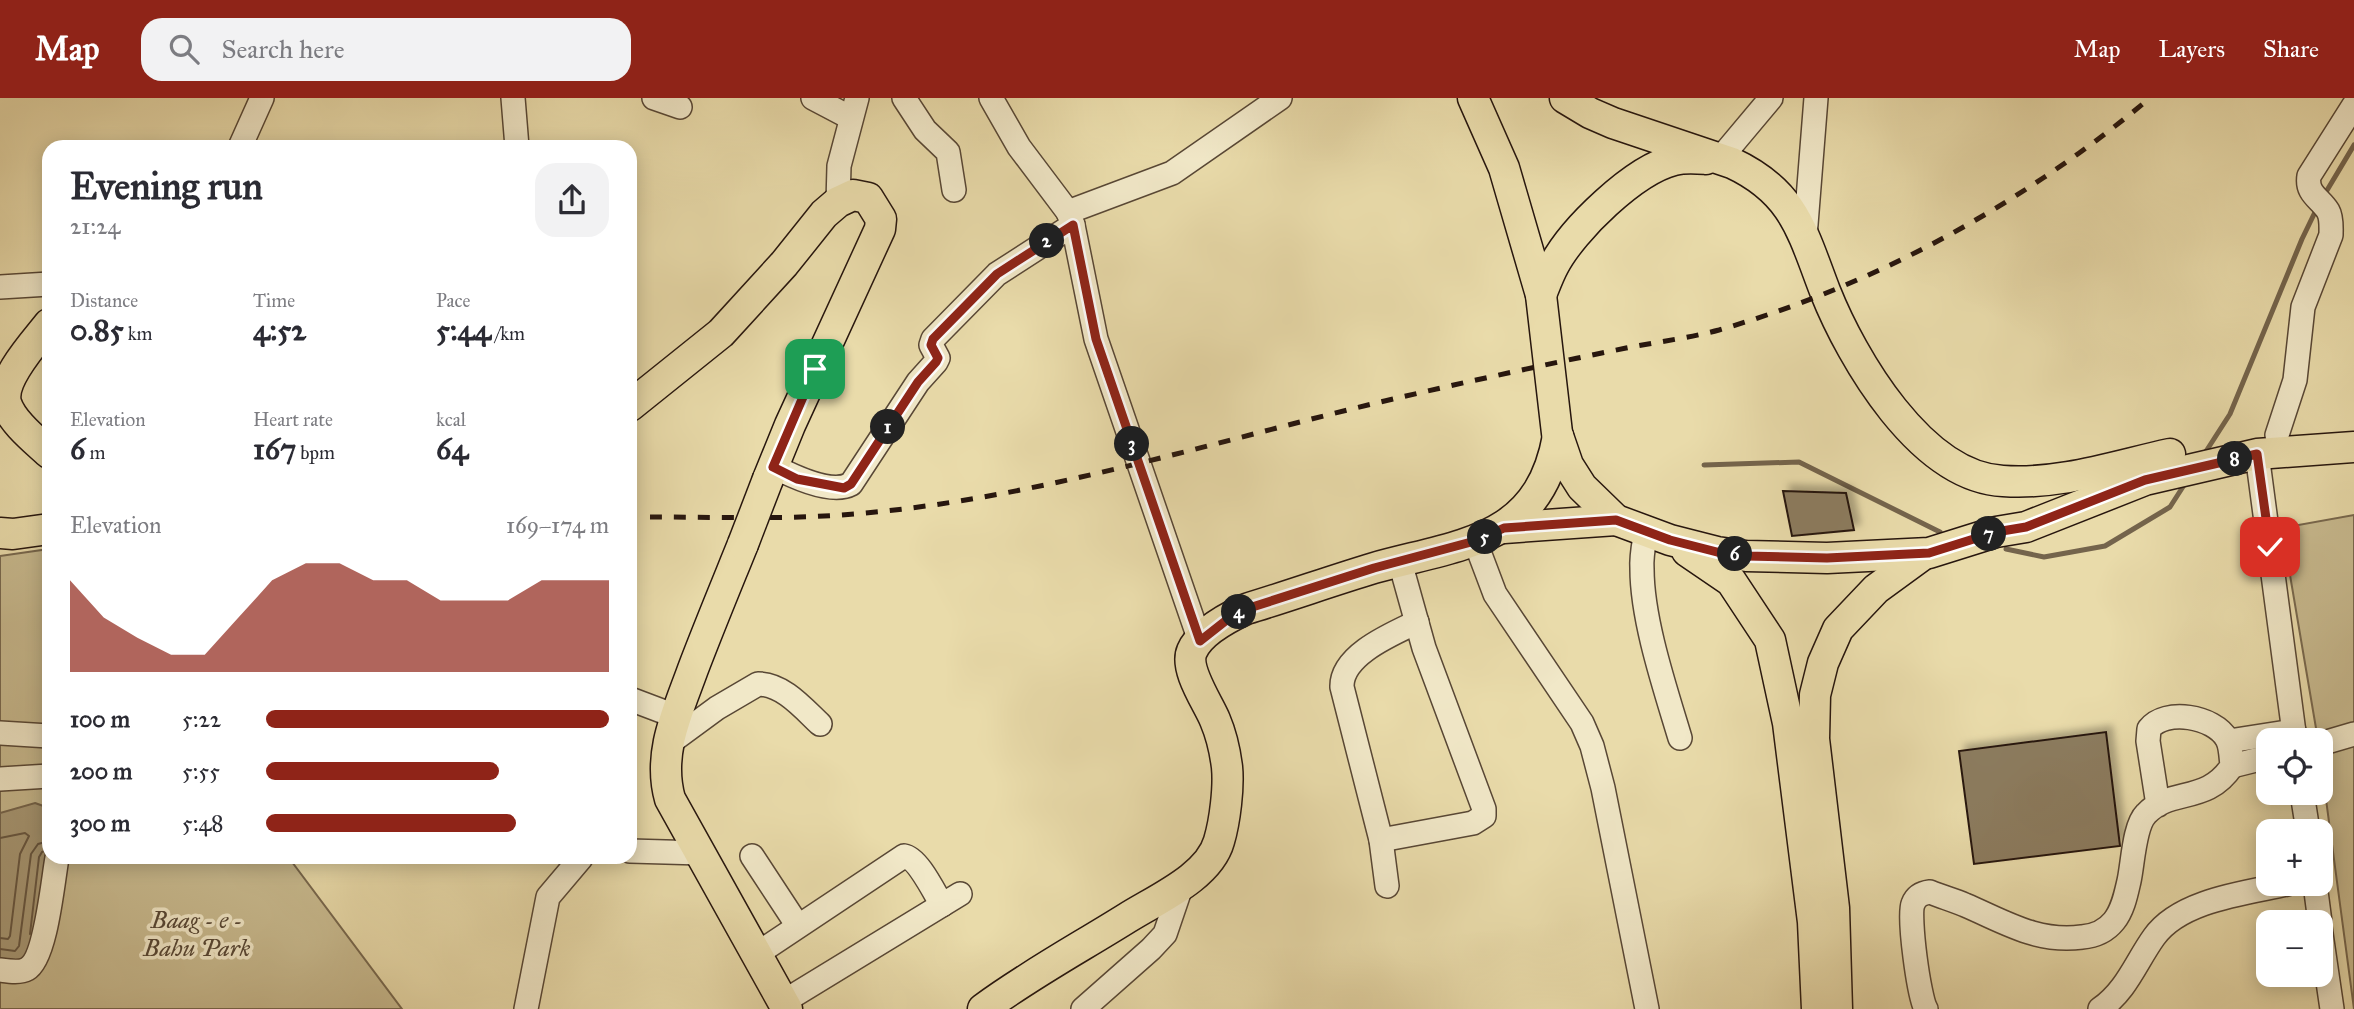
<!DOCTYPE html>
<html lang="en">
<head>
<meta charset="utf-8">
<style>
	body { margin:0; font-family:"IM FELL Great Primer",serif; background:#f2f2f3; color:#2b2b33; height:100vh; display:flex; flex-direction:column; font-size:26px; white-space:nowrap }
	* { box-sizing:border-box; margin:0 }
	p { font-size:23px; color:#7c7c81 }
	.icon { flex:none; width:38px; height:38px; fill:none; stroke:currentColor; stroke-width:2; stroke-linecap:round; stroke-linejoin:round }
	.map { position:relative; flex:1; overflow:hidden }
	.details { position:absolute; left:42px; top:42px; width:595px; height:724px; display:flex; flex-direction:column; background:#fff; border-radius:21px; box-shadow:0 4px 18px #0003 }
	.details>* { flex:none }
	.tools { position:absolute; left:2256px; top:630px; display:grid; gap:14px }
	.tools a { display:grid; place-items:center; width:77px; height:77px; border-radius:14px; background:#fff; box-shadow:0 4px 18px #0003; font-size:35px }
	.pin { position:absolute; display:grid; place-items:center; width:60px; height:60px; color:#fff; margin:-30px; border-radius:14px; box-shadow:0 4px 10px #0006 }
	.km { position:absolute; width:35px; height:35px; margin:-18px; border-radius:50%; background:#222; color:#fff; font-size:19px; line-height:35px; text-align:center }
	.round { display:grid; place-items:center; flex:none; width:74px; height:74px; border-radius:21px; background:#f2f2f3 }
	.summary { display:flex; align-items:center; justify-content:space-between; height:119px; padding:0 28px }
	h1 { font-size:38px; font-weight:800; line-height:52px }
	.metrics { display:grid; grid-template-columns:repeat(3,1fr); gap:10px; height:119px; padding:7px 28px }
	.metrics div { display:grid; align-content:center }
	.metrics b { font-size:30px; font-weight:800 }
	.metrics small { font-size:19px; font-weight:400 }
	.metrics p { font-size:19px }
	.chart { height:196px; padding:14px 28px }
	.chart p { display:flex; justify-content:space-between }
	.chart svg { width:100%; height:126px; margin-top:7px; fill:#8f2418; opacity:.7 }
	ul { padding:0 28px; list-style:none; font-size:23px }
	li { display:grid; grid-template-columns:112px 84px 1fr; align-items:center; height:52px }
	li i { height:18px; border-radius:9px; background:#8f2418 }
	header { display:flex; align-items:center; gap:42px; box-sizing:border-box; height:98px; padding:0 35px; background:#8f2418; color:#fff }
	header strong { font-size:33px }
	nav { display:flex; gap:38px; margin-inline-start:auto; font-size:24px }
	.search { width:490px; height:63px; background:#f2f2f3; display:flex; align-items:center; gap:18px; box-sizing:border-box; padding:0 24px; border-radius:21px; color:#7c7c81; font-size:26px }
	.map>svg:first-child { display:block }
	.green { fill:#c8ba8f; stroke:#78684e; stroke-width:2 }
	.water { fill:#a79875; stroke:#74644c; stroke-width:2 }
	.lines { fill:none; stroke-linecap:round; stroke-linejoin:round }
	.shore { stroke:#675742; stroke-width:2 }
	.stream { stroke:#74644c; stroke-width:5 }
	.building { fill:#8c7c5f; stroke:#27160e; stroke-width:2; filter:url(#shadow) }
	.minor-casing { stroke:#584735; stroke-width:26 }
	.major-casing { stroke:#27160e; stroke-width:33 }
	.minor { stroke:#f1e8c8; stroke-width:23 }
	.major { stroke:#e9dbaa; stroke-width:30 }
	.rail { stroke:#27160e; stroke-width:5; stroke-dasharray:12 12; stroke-linecap:butt }
	.major-bridge-casing { stroke:#27160e; stroke-width:33; stroke-linecap:butt }
	.major-bridge { stroke:#e9dbaa; stroke-width:30 }
	.route-casing { stroke:#fff; stroke-width:14 }
	.route { stroke:#8f2418; stroke-width:9 }
	.labels { text-anchor:middle; dominant-baseline:central; stroke-width:7; stroke-linejoin:round; paint-order:stroke }
	.park-label { font-size:24px; font-style:italic; fill:#574735; stroke:#f1e8c8 }
</style>
</head>
<body>
<header>
<strong>Map</strong>
<div class="search"><svg class="icon" aria-label="search" viewBox="0 0 24 24"><circle cx="10" cy="10" r="6"/><path d="M15 15l6 6"/></svg>Search here</div>
<nav><a>Map</a><a>Layers</a><a>Share</a></nav>
</header>
<div class="map">
<svg width="2354" height="911" viewBox="0 0 2354 911">
	<defs>
		<filter id="shadow"><feDropShadow dx="6" dy="-6" stdDeviation="3.5" flood-color="#0004"/></filter>
	</defs>
	<rect width="100%" height="100%" fill="#e9dbaa"/>
	<filter id="stains"><feTurbulence type="fractalNoise" baseFrequency=".00286" numOctaves="4"/><feColorMatrix values="0 0 0 0 .2 0 0 0 0 .09 0 0 0 0 .02 0 0 0 .5 -.17"/></filter>
	<radialGradient id="worn" r=".72"><stop offset=".6" stop-color="#630" stop-opacity="0"/><stop offset="1" stop-color="#630" stop-opacity=".3"/></radialGradient>
	<!-- green -->
	<g class="green">
		<path d="M2354,417V911L2321,664L2320,642H2318L2282,430Z"/>
		<path d="M49,451V760H289L402,911H0V458Z"/>
	</g>
	<!-- water -->
	<path class="water" d="M35,705L49,710L45,766L29,864L0,866V715Z"/>
	<g class="lines">
		<!-- shore -->
		<g class="shore">
			<path d="M0,740L25,735L29,738L20,756L10,838L8,841L0,840"/>
			<path d="M30,836L39,759L42,754L47,752"/>
			<path d="M0,851L15,853L19,848L31,756L38,746L49,743"/>
		</g>
		<!-- stream -->
		<g class="stream">
			<path d="M2323,99L2354,47"/>
			<path d="M2203,358L2230,316L2302,141L2317,110"/>
			<path d="M1704,367L1799,364L1940,434"/>
			<path d="M2006,451L2044,459L2105,448L2170,409L2186,384"/>
		</g>
	</g>
	<!-- building -->
	<g class="building">
		<path d="M1783,393L1846,395L1854,432L1792,438Z"/>
		<path d="M2106,634L2120,748L1974,766L1959,653Z"/>
	</g>
	<g class="lines">
		<!-- minor casing -->
		<g class="minor-casing">
			<g id="minor">
				<path d="M513,0L517,49"/>
				<path d="M654,0L680,9"/>
				<path d="M813,0L851,20"/>
				<path d="M904,0L925,32L948,54L954,92"/>
				<path d="M991,0L1019,49L1068,114L1172,75L1280,0"/>
				<path d="M240,49L262,0"/>
				<path d="M1719,62L1771,0"/>
				<path d="M838,104L839,68L857,0"/>
				<path d="M1068,114L1073,127L1096,241L1200,543"/>
				<path d="M1805,139L1816,0"/>
				<path d="M0,189L49,186"/>
				<path d="M2277,337L2295,282L2303,209L2331,137C2331,130 2332,120 2328,113C2320,100 2306,96 2309,78L2354,7"/>
				<path d="M2257,356L2295,642"/>
				<path d="M773,368C792,378 831,397 851,386L918,284L936,264L938,260L931,247L933,241L997,176L1073,127"/>
				<path d="M1646,433C1644,445 1641,458 1642,471C1642,522 1665,590 1680,640"/>
				<path d="M1475,443L1495,496L1582,625L1592,648L1603,690L1647,911"/>
				<path d="M630,601L675,618"/>
				<path d="M0,635L49,638"/>
				<path d="M2229,643L2294,633"/>
				<path d="M668,646L717,610L758,586C783,586 803,610 820,626"/>
				<path d="M2320,646L2354,636"/>
				<path d="M2232,668L2268,659"/>
				<path d="M0,681L49,678"/>
				<path d="M2302,695L2308,733"/>
				<path d="M1381,742L1473,725L1484,718V711L1424,550L1400,464"/>
				<path d="M630,753L701,755"/>
				<path d="M752,758L798,828"/>
				<path d="M2315,786L2320,824"/>
				<path d="M1387,788L1381,742L1342,589C1341,557 1392,536 1417,524"/>
				<path d="M2320,829L2332,911"/>
				<path d="M757,856L904,758C918,760 934,794 942,807"/>
				<path d="M0,872C8,873 20,875 27,871C46,861 53,781 57,760"/>
				<path d="M783,904L960,796"/>
				<path d="M526,911L548,799L581,760"/>
				<path d="M1083,911L1151,851L1165,836L1182,786"/>
				<path d="M1926,911C1919,900 1908,818 1913,806C1916,798 1922,795 1930,794C1942,799 1954,802 1965,807C2005,824 2037,845 2082,839C2094,838 2106,833 2114,823C2123,812 2126,796 2129,783C2133,765 2134,728 2146,716C2171,689 2206,707 2232,668C2231,659 2231,648 2227,641C2214,618 2165,610 2149,631L2148,643L2158,707"/>
				<path d="M2100,911C2127,892 2136,864 2154,839C2180,802 2246,795 2287,786"/>
			</g>
		</g>
		<!-- major casing -->
		<g class="major-casing">
			<g id="major">
				<path d="M1473,0L1504,70L1541,197L1557,335L1568,367L1582,389L1616,422L1670,442L1717,454L1746,458L1827,460L1929,455L1996,434L2026,429L2145,382L2257,356L2354,349"/>
				<path d="M1565,0L1590,15L1613,25L1732,65C1794,94 1802,133 1825,193C1852,261 1921,379 2003,383C2060,387 2115,368 2170,356"/>
				<path d="M1541,197C1545,187 1549,176 1554,167C1573,131 1634,72 1674,62C1685,59 1695,60 1706,61"/>
				<path d="M49,226C35,244 0,281 6,305C12,324 35,342 49,355"/>
				<path d="M630,308L721,235L784,166L824,116L838,104L853,97L868,100L881,121L880,131L790,327L768,381"/>
				<path d="M1504,430L1616,422"/>
				<path d="M0,435L13,436L49,431"/>
				<path d="M743,446C726,488 709,529 693,571C678,613 657,655 670,701L787,911"/>
				<path d="M1687,453L1731,483L1770,542L1788,625L1813,824L1817,911"/>
				<path d="M983,911C1029,877 1079,850 1127,820C1157,801 1209,779 1219,743C1225,723 1229,689 1227,669C1225,653 1221,636 1215,622C1208,605 1184,571 1192,553C1200,534 1229,519 1246,511C1289,498 1331,483 1374,470C1459,446 1539,445 1558,338"/>
				<path d="M1837,911L1834,810L1814,641L1815,597L1823,565L1838,531L1876,491L1924,456"/>
			</g>
		</g>
		<!-- minor -->
		<use href="#minor" class="minor"/>
		<!-- major -->
		<use href="#major" class="major"/>
		<!-- rail -->
		<path class="rail" d="M650,419C721,419 794,422 865,415C1044,399 1218,342 1393,301C1470,283 1548,266 1626,250C1657,244 1689,240 1719,232C1878,186 2024,105 2150,0"/>
		<!-- major-bridge casing -->
		<g class="major-bridge-casing">
			<path id="major-bridge" d="M743,446L768,381"/>
		</g>
		<!-- major-bridge -->
		<use href="#major-bridge" class="major-bridge"/>
	</g>
	<g class="lines">
		<!-- route casing -->
		<g class="route-casing">
			<path id="route" d="M815,271L773,369L797,381L844,390L851,386L918,284L936,264L938,260L931,247L933,241L997,176L1073,127L1096,241L1200,543L1233,517L1246,511L1374,470L1475,443L1504,430L1616,422L1670,442L1717,454L1746,458L1827,460L1929,455L1996,434L2026,429L2145,382L2257,356L2270,449"/>
		</g>
		<!-- route -->
		<use href="#route" class="route"/>
	</g>
	<g class="labels">
		<!-- park labels -->
		<g class="park-label">
			<text x="197" y="822">Baag - e -<tspan x="197" dy="28">Bahu Park</tspan></text>
		</g>
	</g>
	<rect width="100%" height="100%" filter="url(#stains)"/>
	<rect width="100%" height="100%" fill="url(#worn)"/>
</svg>
<div class="tools">
<a><svg class="icon" aria-label="locate" viewBox="0 0 24 24"><circle cx="12" cy="12" r="6"/><path d="M12 2v4M12 18v4M2 12h4M18 12h4"/></svg></a>
<a>+</a>
<a>−</a>
</div>
<div class="pin" style="left:815px;top:271px;background:#1e9e55"><svg class="icon" aria-label="arrive" viewBox="0 0 24 24"><path d="M6 21V4h12l-3 4 3 4H6"/></svg></div>
<div class="pin" style="left:2270px;top:449px;background:#d93025"><svg class="icon" aria-label="check" viewBox="0 0 24 24"><path d="M5 12l5 5 9-10"/></svg></div>
<b class="km" style="left:888px;top:329px">1</b>
<b class="km" style="left:1047px;top:143px">2</b>
<b class="km" style="left:1132px;top:346px">3</b>
<b class="km" style="left:1239px;top:514px">4</b>
<b class="km" style="left:1485px;top:439px">5</b>
<b class="km" style="left:1735px;top:456px">6</b>
<b class="km" style="left:1989px;top:436px">7</b>
<b class="km" style="left:2235px;top:361px">8</b>
<section class="details">
<div class="summary"><div><h1>Evening run</h1><p>21:24</p></div><a class="round"><svg class="icon" aria-label="share" viewBox="0 0 24 24"><path d="M12 15V3M7 8l5-5 5 5M5 13v7h14v-7"/></svg></a></div>
<div class="metrics">
<div><p>Distance</p><b>0.85<small> km</small></b></div>
<div><p>Time</p><b>4:52</b></div>
<div><p>Pace</p><b>5:44<small> /km</small></b></div>
</div>
<div class="metrics">
<div><p>Elevation</p><b>6<small> m</small></b></div>
<div><p>Heart rate</p><b>167<small> bpm</small></b></div>
<div><p>kcal</p><b>64</b></div>
</div>
<div class="chart"><p><span>Elevation</span>169–174 m</p>
<svg viewBox="0 0 160 44" preserveAspectRatio="none"><path d="M0 44V12L10 25L20 32L30 38L40 38L50 25L60 12L70 6L80 6L90 12L100 12L110 19L120 19L130 19L140 12L150 12L160 12V44z"/></svg>
</div>
<ul>
<li><b>100 m</b>5:22<i style="width:100%"></i></li>
<li><b>200 m</b>5:55<i style="width:68%"></i></li>
<li><b>300 m</b>5:48<i style="width:73%"></i></li>
</ul>
</section>
</div>
</body>
</html>
